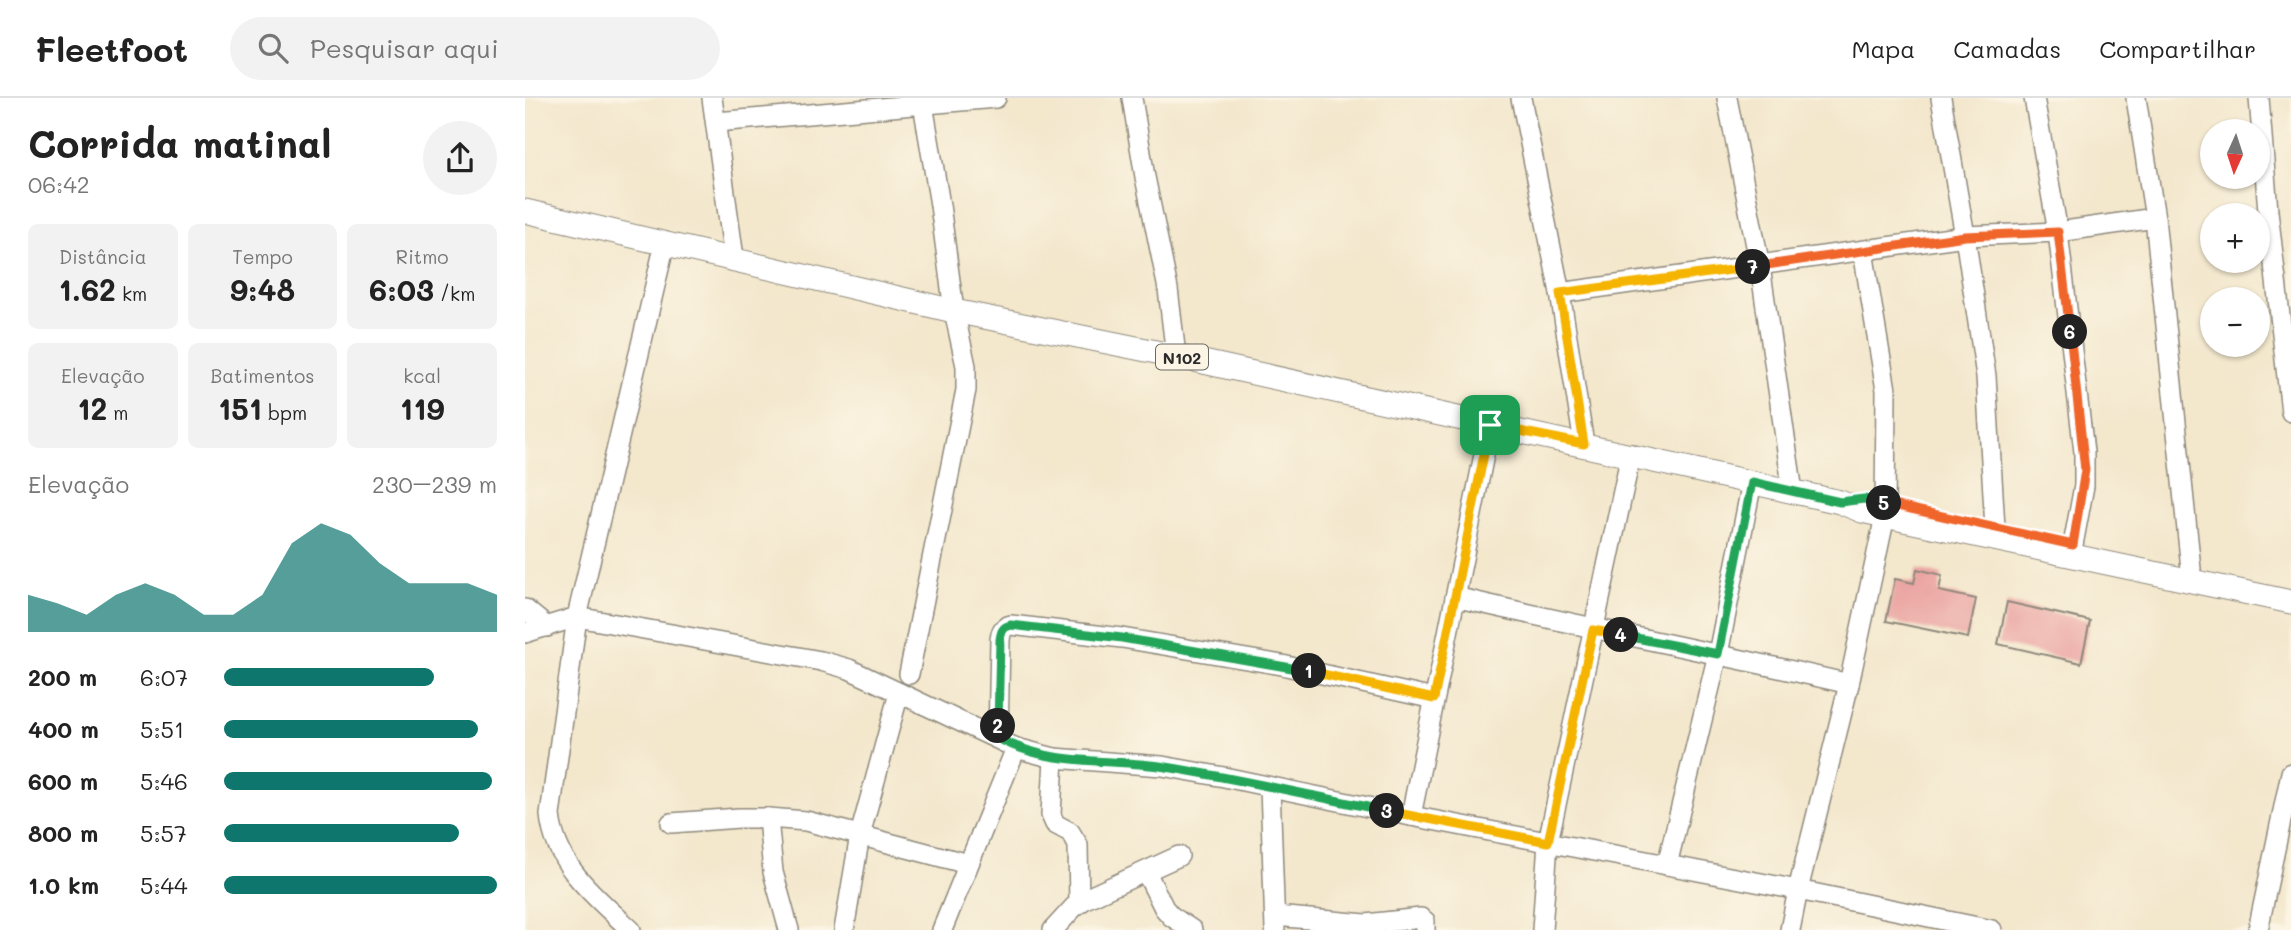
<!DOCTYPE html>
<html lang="pt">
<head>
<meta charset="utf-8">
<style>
	body { margin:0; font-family:Mali,sans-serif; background:#f2f2f2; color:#222; height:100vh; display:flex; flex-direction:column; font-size:26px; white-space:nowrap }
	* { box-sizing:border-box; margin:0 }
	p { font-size:23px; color:#767676 }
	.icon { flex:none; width:38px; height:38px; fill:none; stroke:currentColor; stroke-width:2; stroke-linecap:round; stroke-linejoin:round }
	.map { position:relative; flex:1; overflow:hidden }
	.details { display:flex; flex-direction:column; background:#fff; width:525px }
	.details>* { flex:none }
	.needle { width:46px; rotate:183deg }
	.buttons { position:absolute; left:1675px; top:21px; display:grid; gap:14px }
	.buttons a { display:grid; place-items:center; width:70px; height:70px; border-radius:50%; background:#fff; box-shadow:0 2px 5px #0004; font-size:35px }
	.pin { position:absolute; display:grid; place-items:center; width:60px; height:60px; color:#fff; margin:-30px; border-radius:14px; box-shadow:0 4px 10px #0006 }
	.km { position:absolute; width:35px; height:35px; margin:-18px; border-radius:50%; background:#222; color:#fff; font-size:19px; line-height:35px; text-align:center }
	.round { display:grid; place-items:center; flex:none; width:74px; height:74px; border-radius:37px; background:#f2f2f2 }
	.head { display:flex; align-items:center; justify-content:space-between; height:119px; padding:0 28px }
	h1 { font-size:38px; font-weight:700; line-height:52px }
	.stats { display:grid; grid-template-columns:repeat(3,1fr); gap:10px; height:119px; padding:7px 28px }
	.stats div { display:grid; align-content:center; border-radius:10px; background:#f2f2f2; text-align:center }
	.stats b { font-size:30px; font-weight:700 }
	.stats small { font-size:19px; font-weight:400 }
	.stats p { font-size:19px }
	.chart { height:196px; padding:14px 28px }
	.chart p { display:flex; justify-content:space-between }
	.chart svg { width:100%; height:126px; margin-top:7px; fill:#0f766e; opacity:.7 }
	ul { padding:0 28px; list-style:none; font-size:23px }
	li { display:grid; grid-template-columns:112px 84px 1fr; align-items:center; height:52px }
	li i { height:18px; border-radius:9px; background:#0f766e }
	header { display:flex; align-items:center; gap:42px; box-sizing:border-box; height:98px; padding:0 35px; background:#fff; border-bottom:2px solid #e0e0e0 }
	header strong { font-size:33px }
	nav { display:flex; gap:38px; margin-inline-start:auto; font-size:24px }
	.search { width:490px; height:63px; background:#f2f2f2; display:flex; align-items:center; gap:18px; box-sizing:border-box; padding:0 24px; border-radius:38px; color:#767676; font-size:26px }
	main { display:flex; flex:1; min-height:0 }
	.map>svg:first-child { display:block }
	.building { fill:#eba6a3 }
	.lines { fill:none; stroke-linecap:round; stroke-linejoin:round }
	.minor-casing { stroke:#8f897c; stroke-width:22 }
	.major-casing { stroke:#8f897c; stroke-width:25 }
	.minor { stroke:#fff; stroke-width:19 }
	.major { stroke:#fff; stroke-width:23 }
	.split-1-casing { stroke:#fff; stroke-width:14 }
	.split-2-casing { stroke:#fff; stroke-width:14 }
	.split-3-casing { stroke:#fff; stroke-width:14 }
	.split-4-casing { stroke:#fff; stroke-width:14 }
	.split-5-casing { stroke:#fff; stroke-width:14 }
	.split-6-casing { stroke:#fff; stroke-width:14 }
	.split-7-casing { stroke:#fff; stroke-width:14 }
	.split-8-casing { stroke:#fff; stroke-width:14 }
	.split-1 { stroke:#f5b400; stroke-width:9 }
	.split-2 { stroke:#22a559; stroke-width:9 }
	.split-3 { stroke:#22a559; stroke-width:9 }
	.split-4 { stroke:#f5b400; stroke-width:9 }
	.split-5 { stroke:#22a559; stroke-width:9 }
	.split-6 { stroke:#f0652b; stroke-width:9 }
	.split-7 { stroke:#f0652b; stroke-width:9 }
	.split-8 { stroke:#f5b400; stroke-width:9 }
	.labels { text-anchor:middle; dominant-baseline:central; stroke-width:7; stroke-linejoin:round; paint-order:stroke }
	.shield { fill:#fcf5e5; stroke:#6a6863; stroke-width:2 }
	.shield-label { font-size:16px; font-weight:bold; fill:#2b2b2b }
</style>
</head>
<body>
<header>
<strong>Fleetfoot</strong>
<div class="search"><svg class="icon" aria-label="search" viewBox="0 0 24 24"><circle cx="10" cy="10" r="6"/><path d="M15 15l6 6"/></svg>Pesquisar aqui</div>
<nav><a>Mapa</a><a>Camadas</a><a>Compartilhar</a></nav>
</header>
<main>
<section class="details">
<div class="head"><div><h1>Corrida matinal</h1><p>06:42</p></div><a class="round"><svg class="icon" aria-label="share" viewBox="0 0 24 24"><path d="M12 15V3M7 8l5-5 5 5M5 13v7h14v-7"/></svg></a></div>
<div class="stats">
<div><p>Distância</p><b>1.62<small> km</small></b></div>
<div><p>Tempo</p><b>9:48</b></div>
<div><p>Ritmo</p><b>6:03<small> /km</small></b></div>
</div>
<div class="stats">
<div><p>Elevação</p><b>12<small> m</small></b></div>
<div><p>Batimentos</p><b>151<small> bpm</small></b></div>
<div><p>kcal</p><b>119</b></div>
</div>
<div class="chart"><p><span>Elevação</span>230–239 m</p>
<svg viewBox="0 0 160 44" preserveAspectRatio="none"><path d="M0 44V31L10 34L20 38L30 31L40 27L50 31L60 38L70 38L80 31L90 13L100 6L110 10L120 20L130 27L140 27L150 27L160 31V44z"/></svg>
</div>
<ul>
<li><b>200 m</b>6:07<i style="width:77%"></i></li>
<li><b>400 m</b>5:51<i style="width:93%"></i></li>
<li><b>600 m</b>5:46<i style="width:98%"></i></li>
<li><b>800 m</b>5:57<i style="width:86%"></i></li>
<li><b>1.0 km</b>5:44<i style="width:100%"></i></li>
</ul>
</section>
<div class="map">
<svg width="1766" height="832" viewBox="0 0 1766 832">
	<rect width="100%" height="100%" fill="#fcf5e5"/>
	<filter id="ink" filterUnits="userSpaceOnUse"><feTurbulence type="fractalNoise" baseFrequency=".0143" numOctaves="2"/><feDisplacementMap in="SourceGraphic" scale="14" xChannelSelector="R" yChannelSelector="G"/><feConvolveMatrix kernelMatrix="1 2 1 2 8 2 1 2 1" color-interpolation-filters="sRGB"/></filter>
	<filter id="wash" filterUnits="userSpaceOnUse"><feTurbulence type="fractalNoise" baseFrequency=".00686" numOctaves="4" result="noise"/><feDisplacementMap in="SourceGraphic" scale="28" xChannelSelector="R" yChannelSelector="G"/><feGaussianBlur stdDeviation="1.57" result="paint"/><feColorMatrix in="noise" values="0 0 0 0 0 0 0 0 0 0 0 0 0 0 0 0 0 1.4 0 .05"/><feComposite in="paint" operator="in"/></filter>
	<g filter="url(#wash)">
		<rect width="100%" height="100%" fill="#f3e7cc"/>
		<g id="blocks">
			<!-- building -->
			<g class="building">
				<path d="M1392,471L1417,477L1414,493L1451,501L1443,540L1361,523L1370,481L1389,485Z"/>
				<path d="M1482,504L1565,523L1556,565L1473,546Z"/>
			</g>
		</g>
	</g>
	<g filter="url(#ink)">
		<use href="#blocks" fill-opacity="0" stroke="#8f897c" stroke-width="2"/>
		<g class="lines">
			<!-- minor casing -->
			<g class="minor-casing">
				<g id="minor">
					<path d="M187,0L209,160"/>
					<path d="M607,0L620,79L643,191L651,258"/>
					<path d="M996,0L1035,195L1059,346"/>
					<path d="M1202,0L1235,168L1268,394"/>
					<path d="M1416,0L1440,138L1461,278L1470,430"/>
					<path d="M1509,0L1533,134L1559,354V388L1548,447"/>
					<path d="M1611,0L1630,120L1666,471"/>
					<path d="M1734,0L1743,113L1766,314"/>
					<path d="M191,24L471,0"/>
					<path d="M1035,195L1440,138L1533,134L1630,120"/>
					<path d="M930,499C1061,530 1193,555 1324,586"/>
					<path d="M0,511L22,529"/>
					<path d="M0,535L52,519L296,563L324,571L491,650L529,660L637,668L699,679L886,718L1273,792L1467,832"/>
					<path d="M384,576L441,292V268L429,213L415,107L397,0"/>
					<path d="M473,640L475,542C476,534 477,529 486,527L597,540L757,567L909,601"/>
					<path d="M529,660L526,717L530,726L545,734L553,747L554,805"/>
					<path d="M745,689L750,832"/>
					<path d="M886,718L965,327"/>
					<path d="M243,720L248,774L264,832"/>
					<path d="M146,725L214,720H243L281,723L443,766"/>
					<path d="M1142,767L1193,556L1227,384"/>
					<path d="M621,774L639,810L646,818L667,832"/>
					<path d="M750,818L841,826L896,820L900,823V832"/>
					<path d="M106,832C71,799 30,768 25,717L52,519L140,145"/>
					<path d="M319,832L335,737L374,595"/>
					<path d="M417,832L491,650"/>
					<path d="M528,832L549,809L560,801L654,758"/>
					<path d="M1017,832L1023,744L1106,356"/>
					<path d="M1265,832L1273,792L1324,586L1360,418L1361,292L1338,153"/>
					<path d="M1733,832L1766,675"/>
				</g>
			</g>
			<!-- major casing -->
			<g class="major-casing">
				<path id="major" d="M0,113L429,213L651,258L1315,404L1337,413L1360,418L1766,504"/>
			</g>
			<!-- minor -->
			<use href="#minor" class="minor"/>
			<!-- major -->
			<use href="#major" class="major"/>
		</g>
	</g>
	<g class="lines" filter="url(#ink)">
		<!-- split-1 casing -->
		<g class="split-1-casing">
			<path id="split-1" d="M784,573L909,601L965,327"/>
		</g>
		<!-- split-2 casing -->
		<g class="split-2-casing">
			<path id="split-2" d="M473,628L475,542C476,534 477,529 486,527L597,540L784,573"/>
		</g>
		<!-- split-3 casing -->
		<g class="split-3-casing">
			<path id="split-3" d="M473,628V640C525,669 584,660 641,669C715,681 788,698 862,713"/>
		</g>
		<!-- split-4 casing -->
		<g class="split-4-casing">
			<path id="split-4" d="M862,713L1023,744L1068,532L1096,537"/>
		</g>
		<!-- split-5 casing -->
		<g class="split-5-casing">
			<path id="split-5" d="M1096,537L1193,556L1227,384L1315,404L1339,401L1359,405"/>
		</g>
		<!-- split-6 casing -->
		<g class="split-6-casing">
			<path id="split-6" d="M1359,405L1548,447L1560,372L1545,234"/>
		</g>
		<!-- split-7 casing -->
		<g class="split-7-casing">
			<path id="split-7" d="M1228,169L1440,138L1533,134L1545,234"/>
		</g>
		<!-- split-8 casing -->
		<g class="split-8-casing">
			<path id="split-8" d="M965,327L1059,346L1035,195L1228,169"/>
		</g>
		<!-- split-1 -->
		<use href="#split-1" class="split-1"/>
		<!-- split-2 -->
		<use href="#split-2" class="split-2"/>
		<!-- split-3 -->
		<use href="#split-3" class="split-3"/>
		<!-- split-4 -->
		<use href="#split-4" class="split-4"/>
		<!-- split-5 -->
		<use href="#split-5" class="split-5"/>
		<!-- split-6 -->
		<use href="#split-6" class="split-6"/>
		<!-- split-7 -->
		<use href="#split-7" class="split-7"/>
		<!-- split-8 -->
		<use href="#split-8" class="split-8"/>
	</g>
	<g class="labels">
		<!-- shield labels -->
		<rect class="shield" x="631" y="246.5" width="52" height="25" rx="5"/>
		<g class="shield-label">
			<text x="657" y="259">N102</text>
		</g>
	</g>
</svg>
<div class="buttons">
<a><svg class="needle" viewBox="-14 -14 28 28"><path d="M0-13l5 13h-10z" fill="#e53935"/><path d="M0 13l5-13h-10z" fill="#767676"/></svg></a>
<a>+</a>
<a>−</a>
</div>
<div class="pin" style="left:965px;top:327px;background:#1e9e55"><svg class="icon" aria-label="arrive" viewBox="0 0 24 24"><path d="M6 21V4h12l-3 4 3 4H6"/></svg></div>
<b class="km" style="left:784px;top:573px">1</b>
<b class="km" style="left:473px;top:628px">2</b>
<b class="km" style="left:862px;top:713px">3</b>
<b class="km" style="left:1096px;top:537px">4</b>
<b class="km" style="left:1359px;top:405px">5</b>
<b class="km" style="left:1545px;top:234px">6</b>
<b class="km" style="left:1228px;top:169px">7</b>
</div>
</main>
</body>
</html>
